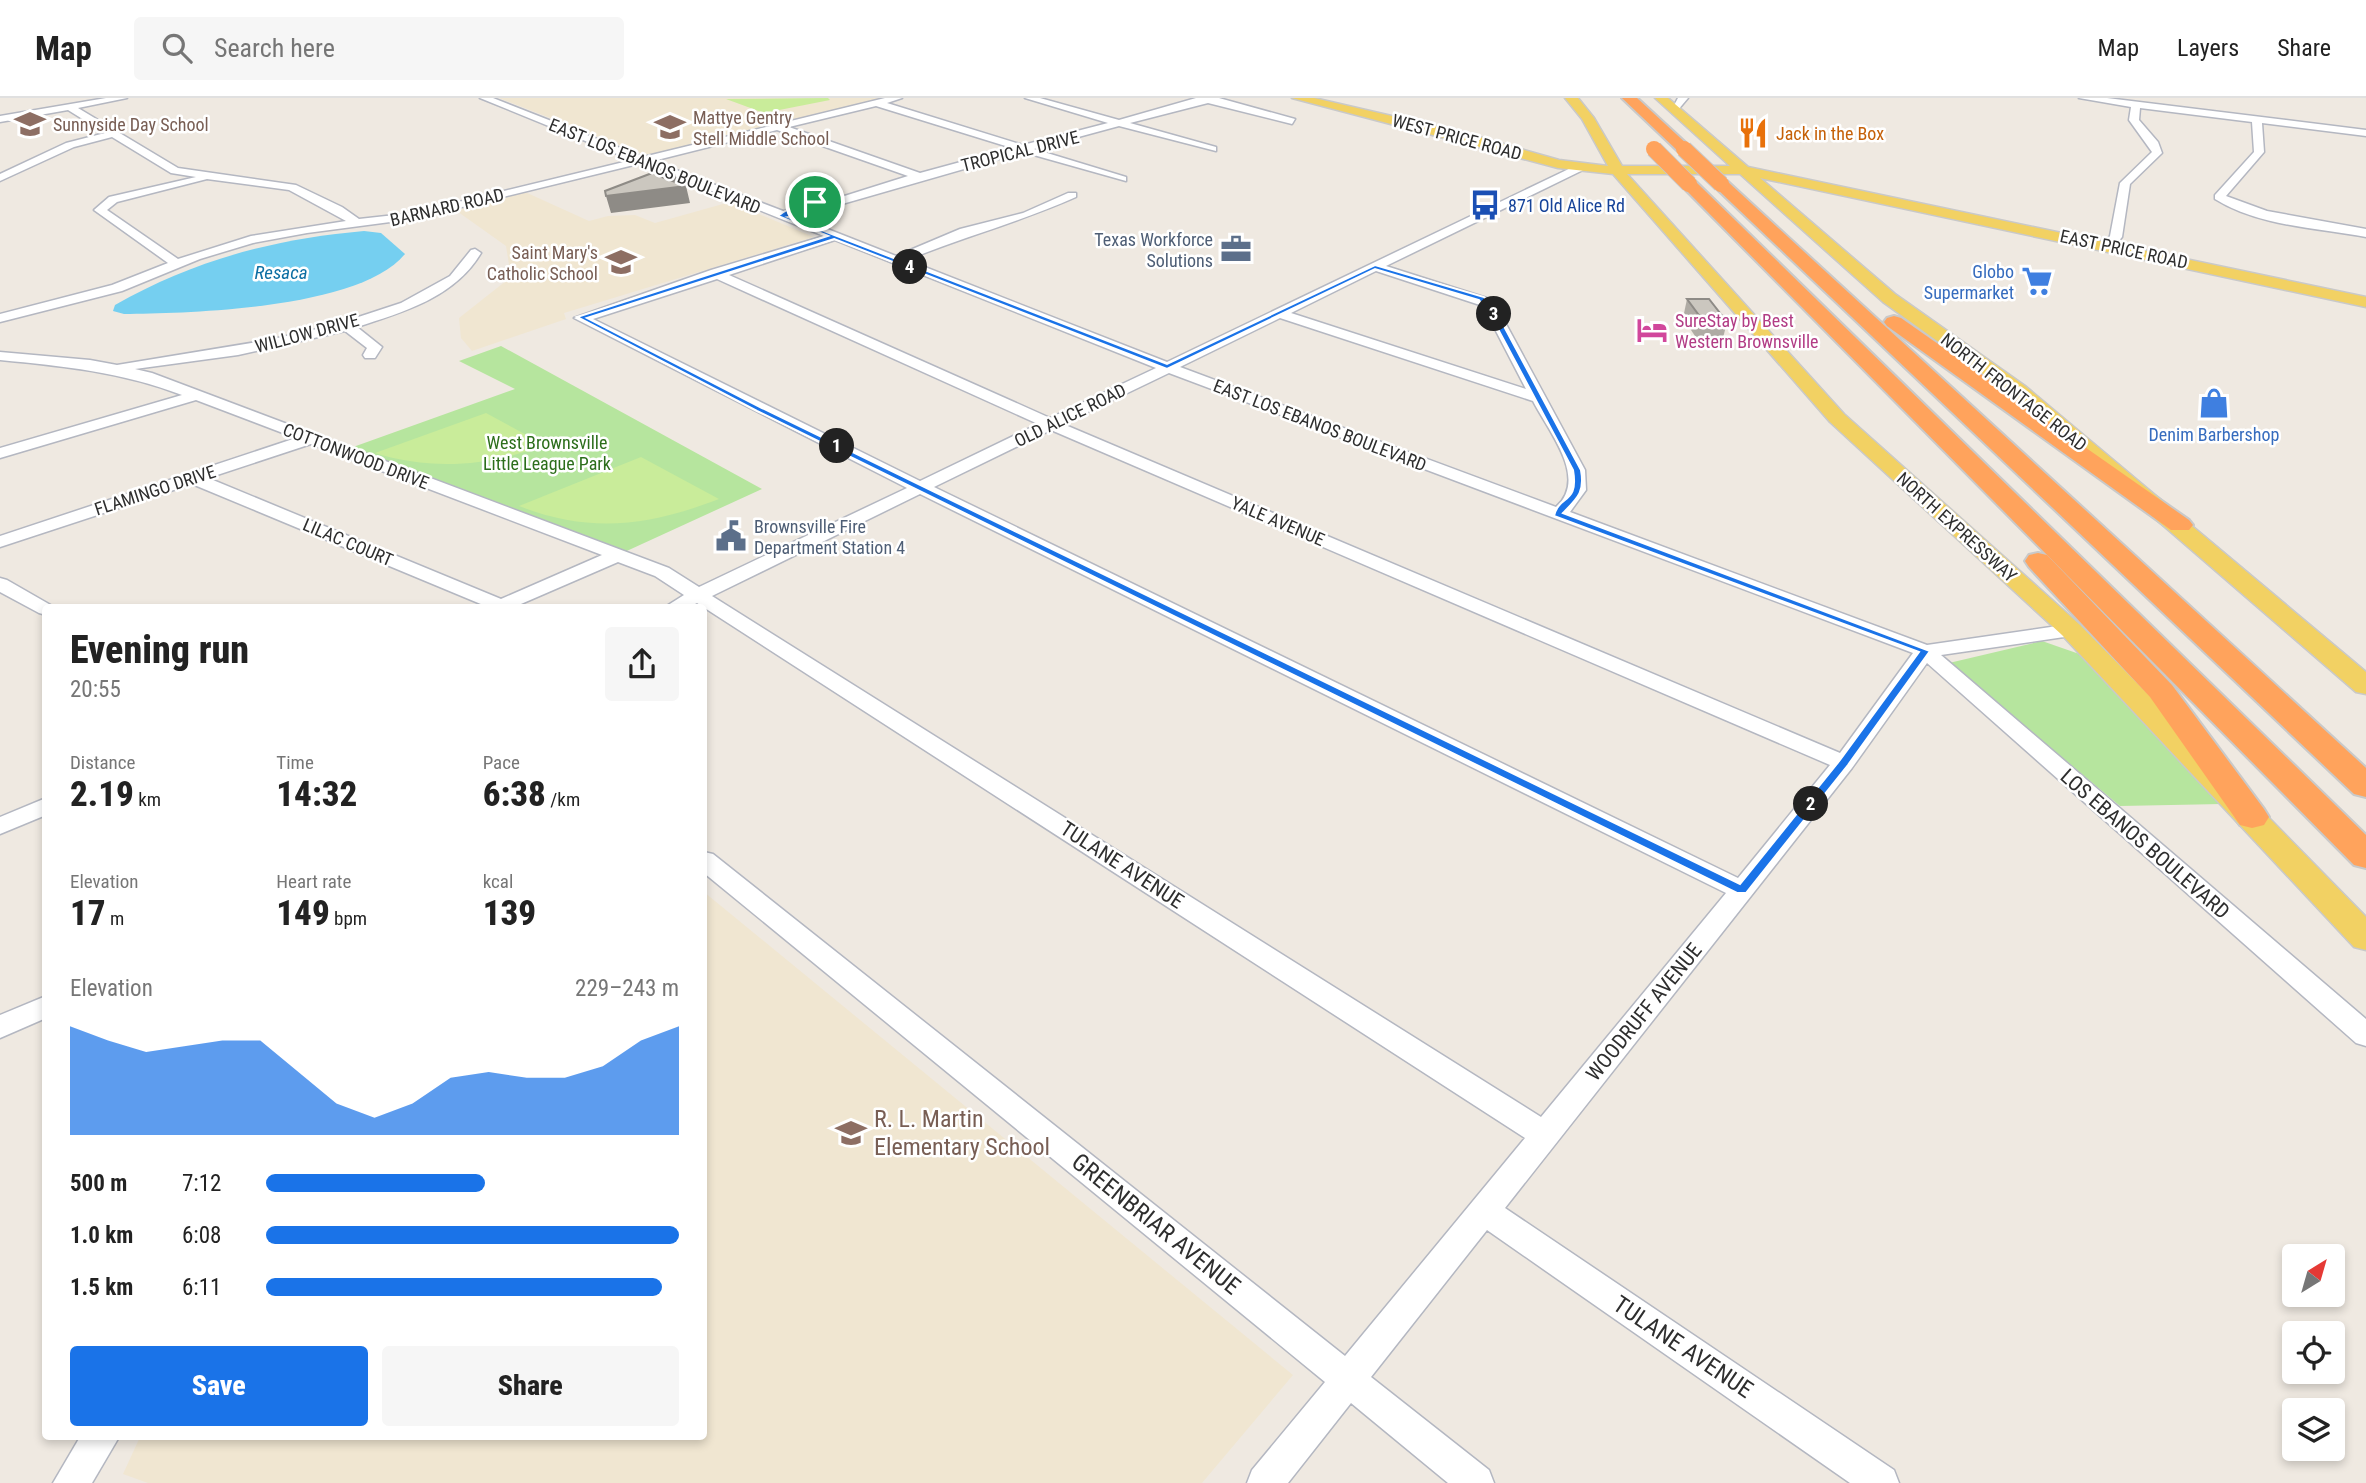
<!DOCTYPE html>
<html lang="en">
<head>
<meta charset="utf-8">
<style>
	body { margin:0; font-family:"Roboto Condensed",sans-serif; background:#f6f6f6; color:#222; height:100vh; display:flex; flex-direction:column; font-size:26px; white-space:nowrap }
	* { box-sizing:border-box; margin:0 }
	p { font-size:23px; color:#767676 }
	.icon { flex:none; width:38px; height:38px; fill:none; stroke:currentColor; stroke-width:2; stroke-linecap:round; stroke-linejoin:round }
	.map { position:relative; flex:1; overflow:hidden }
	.drawer { position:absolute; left:42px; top:506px; width:665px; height:836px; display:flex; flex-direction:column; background:#fff; border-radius:7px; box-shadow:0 4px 10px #0003 }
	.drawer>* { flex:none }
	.needle { width:46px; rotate:37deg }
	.buttons { position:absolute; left:2282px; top:1146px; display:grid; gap:14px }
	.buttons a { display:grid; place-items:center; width:63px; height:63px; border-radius:7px; background:#fff; box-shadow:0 4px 10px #0003; font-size:35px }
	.pin { position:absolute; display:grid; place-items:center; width:60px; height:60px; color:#fff; margin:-30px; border:4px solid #fff; border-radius:50%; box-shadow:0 2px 7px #0007 }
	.km { position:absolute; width:35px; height:35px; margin:-18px; border-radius:50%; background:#222; color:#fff; font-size:19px; line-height:35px; text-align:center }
	.round { display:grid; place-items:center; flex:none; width:74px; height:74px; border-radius:7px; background:#f6f6f6 }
	.summary { display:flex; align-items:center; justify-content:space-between; height:119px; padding:0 28px }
	h1 { font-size:38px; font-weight:800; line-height:52px }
	.figures { display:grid; grid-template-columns:repeat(3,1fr); gap:10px; height:119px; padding:7px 28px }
	.figures div { display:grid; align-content:center }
	.figures b { font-size:35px; font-weight:800 }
	.figures small { font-size:19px; font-weight:400 }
	.figures p { font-size:19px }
	.chart { height:196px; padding:14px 28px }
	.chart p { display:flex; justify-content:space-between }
	.chart svg { width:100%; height:126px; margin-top:7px; fill:#1a73e8; opacity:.7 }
	.button { display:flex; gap:14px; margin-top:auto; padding:14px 28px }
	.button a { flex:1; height:80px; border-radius:7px; background:#1a73e8; color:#fff; font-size:28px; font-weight:800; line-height:80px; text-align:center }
	.button a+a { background:#f6f6f6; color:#222 }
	ul { padding:0 28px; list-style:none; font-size:23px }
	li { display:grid; grid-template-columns:112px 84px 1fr; align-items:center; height:52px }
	li i { height:18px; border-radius:9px; background:#1a73e8 }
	header { display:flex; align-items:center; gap:42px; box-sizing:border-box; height:98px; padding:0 35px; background:#fff; border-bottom:2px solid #e0e0e0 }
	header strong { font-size:33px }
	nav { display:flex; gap:38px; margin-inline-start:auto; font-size:24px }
	.search { width:490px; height:63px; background:#f6f6f6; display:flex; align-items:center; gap:18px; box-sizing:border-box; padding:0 24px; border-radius:7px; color:#767676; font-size:26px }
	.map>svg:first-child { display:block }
	.education { fill:#f0e6d1 }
	.green { fill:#b6e59e }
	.pitch { fill:#c9ec9a }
	.water { fill:#75cff0 }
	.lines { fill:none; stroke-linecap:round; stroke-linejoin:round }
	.minor-casing { stroke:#b4b7c1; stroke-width:3 }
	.major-casing { stroke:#c9c9c9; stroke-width:3 }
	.highway-casing { stroke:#c9c9c9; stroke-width:4 }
	.minor { fill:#fff; fill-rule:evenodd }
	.major { fill:#f2d163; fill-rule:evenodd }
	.highway { fill:#ffa35c; fill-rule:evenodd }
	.highway-bridge-casing { stroke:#c9c9c9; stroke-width:18; stroke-linecap:butt }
	.highway-bridge { stroke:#ffa35c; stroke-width:16 }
	.wall { fill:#afaba4 }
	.shaded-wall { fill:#8e8b86 }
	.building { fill:#cbc7bf; stroke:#8e8b86; stroke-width:2 }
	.route { fill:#1a73e8; stroke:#fff; stroke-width:2; fill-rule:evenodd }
	.labels { text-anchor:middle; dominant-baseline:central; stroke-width:5; stroke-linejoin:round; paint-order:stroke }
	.far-education-label { font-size:18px; fill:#785e54; stroke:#fff; text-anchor:start }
	.far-food-label { font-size:18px; fill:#c56008; stroke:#fff; text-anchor:start }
	.far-street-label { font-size:18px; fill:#2e2e2e; stroke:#fff }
	.far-transit-label { font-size:18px; fill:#164399; stroke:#fff; text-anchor:start }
	.far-service-label { font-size:18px; fill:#4e5e75; stroke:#fff; text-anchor:end }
	.far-shop-label { font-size:18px; fill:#366cbe; stroke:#fff; text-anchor:end }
	.far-hotel-label { font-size:18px; fill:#b23c85; stroke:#fff; text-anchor:start }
	.far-park-label { font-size:18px; fill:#2c6e1b; stroke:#fff }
	.far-water-label { font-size:19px; font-style:italic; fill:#0d6fa3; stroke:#fff }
	.street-label { font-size:21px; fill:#2e2e2e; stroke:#fff }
	.near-education-label { font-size:24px; fill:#785e54; stroke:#fff; text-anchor:start }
	.near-street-label { font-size:24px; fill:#2e2e2e; stroke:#fff }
</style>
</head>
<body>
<header>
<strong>Map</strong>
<div class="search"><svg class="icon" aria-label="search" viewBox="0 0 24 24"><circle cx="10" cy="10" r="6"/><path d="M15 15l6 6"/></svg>Search here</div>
<nav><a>Map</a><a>Layers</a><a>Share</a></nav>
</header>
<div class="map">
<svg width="2366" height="1385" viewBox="0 0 2366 1385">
	<rect width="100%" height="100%" fill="#efe9e1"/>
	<!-- education -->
	<g class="education">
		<path d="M499,0H885L648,58Z"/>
		<path d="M525,94L589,123L608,118L635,117L655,125L730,104L814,139L564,215L566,221L472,253L461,240L459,220L511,179L506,148L454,111Z"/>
		<path d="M704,794L1293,1277L1202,1385H148L123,1376L140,1339H704Z"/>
	</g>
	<!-- green -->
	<g class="green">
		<path d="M501,248L762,391L618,457L342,353L515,291L459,263Z"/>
		<path d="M2042,543L2085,558L2222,706L2120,708L1949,565Z"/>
	</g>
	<!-- pitch -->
	<g class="pitch">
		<path d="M828,0L830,2L764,15L726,1Z"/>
		<path d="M486,315L545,347C489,368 433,373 375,355Z"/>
		<path d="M641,359L719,401C649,428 590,436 519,408Z"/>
	</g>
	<!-- water -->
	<path class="water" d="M364,133L381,135L405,156C360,211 191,215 124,216L113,213L115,207C194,162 274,141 364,133Z"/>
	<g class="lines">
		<!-- minor casing -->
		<g class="minor-casing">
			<g id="minor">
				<path d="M106,0H127L78,10L178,70L296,87L342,109L359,121L413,115L632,62L480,0H493L643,59L885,0H902L887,5L1023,47L1108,25L1025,0H1040L1119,22L1196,0H1219L1295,21L1292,26L1208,5L1130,25L1216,49V53L1119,28L1034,51L1126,79V83L1023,54L797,119L896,158L960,131L1023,115L1068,95H1076V99C1020,124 963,139 907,162L1167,264L1575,68H1583V72L1386,168L1493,202L1585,372L1586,392L1570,414L1927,547L2071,526L2078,528L2081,532L2078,536L2071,538L1941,557L2366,921V948L2356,945L1927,565L1852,670L1505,1110L1894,1372L1899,1385H1850L1487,1132L1371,1279L1489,1372L1494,1385H1448L1351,1305L1288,1385H1247L1252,1372L1325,1284L704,775V754L713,756L1345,1258L1525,1040L697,505L689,509H665L684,497L655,478L618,464L514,509H488L192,386L0,449V438L296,340L196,302L0,360V350L182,297C122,274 63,268 0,262V254L90,262L117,267L269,242L334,227L401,205L450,178L471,152L475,151L481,155C455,199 404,214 357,229L382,249L375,260H365L363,257L367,250L345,233L238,257L135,271L152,275L669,470L699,489L907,390L574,220L711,172L824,138L642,65L413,121L307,135L253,145L200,161L122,193L0,224V216L112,187L168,165L94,112L109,99L196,79L171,75L112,39L74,49L0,83V76L66,45L105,35L68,12L0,24V18ZM876,8L1012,50L920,75L789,29ZM777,32L908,78L800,112L783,113L653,63ZM207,81L289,92L346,123L251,138L178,161L107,112L117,104ZM835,142L1156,270L1050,320L729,177ZM1376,173L1483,208L1526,291L1291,215ZM717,181L1038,326L920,383L593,221ZM1280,220L1533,303C1548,333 1589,380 1556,409L1180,269ZM1169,275L1913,555L1840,655L1063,326ZM1051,332L1830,667L1738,780L934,389ZM311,346L602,457L501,501L208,380ZM920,396L1726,795L1541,1019L712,498Z"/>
				<path d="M1678,0H1688L1677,13H1671Z"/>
				<path d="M2079,0H2107L2366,32V38L2262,25L2264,54L2226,98L2267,113L2366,131V139C2317,130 2258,128 2215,101V97L2254,54L2252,24L2140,10L2139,22L2158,44L2162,55L2130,86L2122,139L2112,151H2104L2102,148L2110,138L2120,85L2152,54L2129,22L2131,9Z"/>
				<path d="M0,480L7,482L54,509H46V517L39,515L0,494Z"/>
				<path d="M46,700V717L0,736V719Z"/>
				<path d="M46,898V920L0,940V917Z"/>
				<path d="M80,1339H119L92,1385H53Z"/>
			</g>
		</g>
		<!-- major casing -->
		<g class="major-casing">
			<path id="major" d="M1292,0H1314L1465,35L1559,62L1608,68L1582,21L1565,0H1578L1594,20L1622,68H1730L1655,0H1668L1748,69L2366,199V209L1760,80L1895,196L2025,288L2366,574V596L2356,594L2011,296L1883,204L1740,76H1627L1844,316L2080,527L2366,819V852L2354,849L2062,537L1830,324L1613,76L1558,70Z"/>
		</g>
		<!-- highway casing -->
		<g class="highway-casing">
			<g id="highway">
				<path d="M1622,0H1637L1689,48V54H1679Z"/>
				<path d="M1689,81L1695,83L2366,737V770L2354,767L1683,89V83Z"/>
				<path d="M1721,81L1727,83L2366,670V699L2354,696L1715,89V83Z"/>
				<path d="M1894,218L1901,220L2189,422L2193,427L2189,432H2171L1887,228L1884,224L1887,220Z"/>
				<path d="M2038,455L2047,457L2172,587L2264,711L2269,719L2264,727L2252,730L2240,727L2150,599L2029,469L2025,463L2029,457Z"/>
			</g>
		</g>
		<!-- minor -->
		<use href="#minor" class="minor"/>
		<!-- major -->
		<use href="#major" class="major"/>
		<!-- highway -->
		<use href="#highway" class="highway"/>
		<!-- highway-bridge casing -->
		<g class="highway-bridge-casing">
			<g id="highway-bridge">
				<path d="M1654,51L1689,86"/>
				<path d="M1684,51L1721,86"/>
			</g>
		</g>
		<!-- highway-bridge -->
		<use href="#highway-bridge" class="highway-bridge"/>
	</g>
	<!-- wall -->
	<path class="wall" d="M1687,201L1727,224L1722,244H1699L1683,220Z"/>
	<!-- shaded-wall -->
	<path class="shaded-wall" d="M673,67L677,84L672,90L686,88L690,105L611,115L606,98L662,79Z"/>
	<!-- building -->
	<g class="building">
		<path d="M673,67L662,79L686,88L606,98L605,93Z"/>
		<path d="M1687,201H1709L1727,224H1704Z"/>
	</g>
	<!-- route -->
	<path class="route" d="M833,102L803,116L788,119L1167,266L1375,167L1484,199L1498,217L1581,372C1585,394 1578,400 1563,415L1930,553L1848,667L1746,795H1737L757,313L577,219L828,138L778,118C793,106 814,101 833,102ZM834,141L1167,271L1375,171L1479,202L1491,218L1573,372C1579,407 1559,396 1554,418L1919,554L1840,662L1740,786L762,310L587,220Z"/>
	<!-- icons -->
	<defs>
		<g id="school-bare" transform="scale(2.415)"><path d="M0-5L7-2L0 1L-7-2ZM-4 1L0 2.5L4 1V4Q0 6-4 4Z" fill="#8d6e63" stroke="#fff" stroke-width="2.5" paint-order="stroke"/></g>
		<g id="restaurant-bare" transform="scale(2.415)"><path d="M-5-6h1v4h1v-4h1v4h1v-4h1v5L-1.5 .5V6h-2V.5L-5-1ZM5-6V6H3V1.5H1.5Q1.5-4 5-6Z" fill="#e8710a" stroke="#fff" stroke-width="2.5" paint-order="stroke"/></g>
		<g id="bus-bare" transform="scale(2.415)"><path d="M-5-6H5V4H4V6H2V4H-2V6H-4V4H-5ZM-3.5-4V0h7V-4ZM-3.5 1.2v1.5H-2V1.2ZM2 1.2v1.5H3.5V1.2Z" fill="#1a4fb4" stroke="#fff" stroke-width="2.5" paint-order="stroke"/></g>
		<g id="office-bare" transform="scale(2.415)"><path d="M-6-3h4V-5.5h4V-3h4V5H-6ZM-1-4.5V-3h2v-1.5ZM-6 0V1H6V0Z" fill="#5c6f8a" stroke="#fff" stroke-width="2.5" paint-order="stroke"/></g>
		<g id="supermarket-bare" transform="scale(2.415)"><path d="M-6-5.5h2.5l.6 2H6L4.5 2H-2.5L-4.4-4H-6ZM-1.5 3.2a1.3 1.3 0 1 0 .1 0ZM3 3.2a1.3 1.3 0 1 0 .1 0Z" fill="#3f7fe0" stroke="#fff" stroke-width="2.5" paint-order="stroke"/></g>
		<g id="hotel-bare" transform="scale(2.415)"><path d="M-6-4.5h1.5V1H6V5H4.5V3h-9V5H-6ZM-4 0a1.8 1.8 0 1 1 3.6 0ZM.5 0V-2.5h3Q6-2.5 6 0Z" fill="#d1479c" stroke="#fff" stroke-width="2.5" paint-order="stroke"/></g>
		<g id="shop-bare" transform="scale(2.415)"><path d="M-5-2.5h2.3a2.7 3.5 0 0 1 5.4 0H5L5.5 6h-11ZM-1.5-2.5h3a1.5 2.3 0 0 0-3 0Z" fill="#3f7fe0" stroke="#fff" stroke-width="2.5" paint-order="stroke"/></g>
		<g id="civic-bare" transform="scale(2.415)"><path d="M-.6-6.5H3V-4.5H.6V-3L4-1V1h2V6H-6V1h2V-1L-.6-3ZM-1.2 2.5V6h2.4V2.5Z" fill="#5c6f8a" stroke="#fff" stroke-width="2.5" paint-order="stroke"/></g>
	</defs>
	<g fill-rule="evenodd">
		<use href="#school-bare" x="30" y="26"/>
		<use href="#school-bare" x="670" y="29"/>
		<use href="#restaurant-bare" x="1753" y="35"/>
		<use href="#bus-bare" x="1485" y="107"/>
		<use href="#office-bare" x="1236" y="151"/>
		<use href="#school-bare" x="621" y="164"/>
		<use href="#supermarket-bare" x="2037" y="183"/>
		<use href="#hotel-bare" x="1652" y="232"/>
		<use href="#shop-bare" x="2214" y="305"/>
		<use href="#civic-bare" x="731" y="438"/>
		<use href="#school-bare" x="851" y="1035"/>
	</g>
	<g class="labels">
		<!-- far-education labels -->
		<g class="far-education-label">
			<text x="693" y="19">Mattye Gentry<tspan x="693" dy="21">Stell Middle School</tspan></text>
			<text x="53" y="26">Sunnyside Day School</text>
			<text x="598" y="154" text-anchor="end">Saint Mary's<tspan x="598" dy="21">Catholic School</tspan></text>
		</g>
		<!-- far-food labels -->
		<g class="far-food-label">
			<text x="1776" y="35">Jack in the Box</text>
		</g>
		<!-- far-street labels -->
		<g class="far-street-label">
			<text transform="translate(1457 39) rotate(15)">WEST PRICE ROAD</text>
			<text transform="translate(1020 53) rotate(-14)">TROPICAL DRIVE</text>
			<text transform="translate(655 68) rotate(22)">EAST LOS EBANOS BOULEVARD</text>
			<text transform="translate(447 109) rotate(-13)">BARNARD ROAD</text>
			<text transform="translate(2124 151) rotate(12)">EAST PRICE ROAD</text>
			<text transform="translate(307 235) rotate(-15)">WILLOW DRIVE</text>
			<text transform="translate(2014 294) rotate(38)">NORTH FRONTAGE ROAD</text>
			<text transform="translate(1070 317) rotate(-26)">OLD ALICE ROAD</text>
			<text transform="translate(1320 327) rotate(21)">EAST LOS EBANOS BOULEVARD</text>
			<text transform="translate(356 358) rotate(21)">COTTONWOOD DRIVE</text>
			<text transform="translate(155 392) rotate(-18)">FLAMINGO DRIVE</text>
			<text transform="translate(1278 423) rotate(23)">YALE AVENUE</text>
			<text transform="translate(1957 429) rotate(42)">NORTH EXPRESSWAY</text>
			<text transform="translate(348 444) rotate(23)">LILAC COURT</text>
		</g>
		<!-- far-transit labels -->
		<g class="far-transit-label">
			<text x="1508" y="107">871 Old Alice Rd</text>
		</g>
		<!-- far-service labels -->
		<g class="far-service-label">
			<text x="1213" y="141">Texas Workforce<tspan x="1213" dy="21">Solutions</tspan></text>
			<text x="754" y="428" text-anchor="start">Brownsville Fire<tspan x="754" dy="21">Department Station 4</tspan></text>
		</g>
		<!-- far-shop labels -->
		<g class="far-shop-label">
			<text x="2014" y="173">Globo<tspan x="2014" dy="21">Supermarket</tspan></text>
			<text x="2214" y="336" text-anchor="middle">Denim Barbershop</text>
		</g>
		<!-- far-hotel labels -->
		<g class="far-hotel-label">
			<text x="1675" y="222">SureStay by Best<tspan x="1675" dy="21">Western Brownsville</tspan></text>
		</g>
		<!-- far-park labels -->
		<g class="far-park-label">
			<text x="547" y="344">West Brownsville<tspan x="547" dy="21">Little League Park</tspan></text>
		</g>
		<!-- far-water labels -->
		<g class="far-water-label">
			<text x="281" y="174">Resaca</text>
		</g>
		<!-- street labels -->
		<g class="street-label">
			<text transform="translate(2145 746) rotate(41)">LOS EBANOS BOULEVARD</text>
			<text transform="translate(1122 767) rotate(33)">TULANE AVENUE</text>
			<text transform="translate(1644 914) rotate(-51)">WOODRUFF AVENUE</text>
		</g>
		<!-- near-education labels -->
		<g class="near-education-label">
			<text x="874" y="1021">R. L. Martin<tspan x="874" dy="28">Elementary School</tspan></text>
		</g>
		<!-- near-street labels -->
		<g class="near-street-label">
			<text transform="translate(1156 1126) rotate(39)">GREENBRIAR AVENUE</text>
			<text transform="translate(1683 1249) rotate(34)">TULANE AVENUE</text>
		</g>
	</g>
</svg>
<div class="buttons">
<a><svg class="needle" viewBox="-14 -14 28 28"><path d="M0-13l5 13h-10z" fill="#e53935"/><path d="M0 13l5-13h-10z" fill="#767676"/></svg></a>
<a><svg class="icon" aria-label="locate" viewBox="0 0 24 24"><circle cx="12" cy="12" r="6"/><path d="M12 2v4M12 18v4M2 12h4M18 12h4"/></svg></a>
<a><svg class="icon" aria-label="layers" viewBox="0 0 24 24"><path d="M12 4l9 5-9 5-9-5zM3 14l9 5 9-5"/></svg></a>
</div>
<div class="pin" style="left:815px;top:104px;background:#1e9e55"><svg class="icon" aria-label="arrive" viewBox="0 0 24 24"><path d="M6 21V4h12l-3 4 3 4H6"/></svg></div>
<b class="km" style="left:837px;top:348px">1</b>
<b class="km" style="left:1811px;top:706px">2</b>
<b class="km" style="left:1494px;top:216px">3</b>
<b class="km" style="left:910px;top:169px">4</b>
<section class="drawer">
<div class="summary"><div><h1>Evening run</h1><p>20:55</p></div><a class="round"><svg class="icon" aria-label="share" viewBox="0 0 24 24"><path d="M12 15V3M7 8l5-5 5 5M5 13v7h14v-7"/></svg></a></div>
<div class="figures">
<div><p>Distance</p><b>2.19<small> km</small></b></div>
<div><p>Time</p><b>14:32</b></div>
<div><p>Pace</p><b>6:38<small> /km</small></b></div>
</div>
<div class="figures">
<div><p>Elevation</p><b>17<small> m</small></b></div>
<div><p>Heart rate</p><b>149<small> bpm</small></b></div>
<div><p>kcal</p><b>139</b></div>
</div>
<div class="chart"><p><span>Elevation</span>229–243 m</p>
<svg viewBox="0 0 160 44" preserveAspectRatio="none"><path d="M0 44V6L10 11L20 15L30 13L40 11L50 11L60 22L70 33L80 38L90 33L100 24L110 22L120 24L130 24L140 20L150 11L160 6V44z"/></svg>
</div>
<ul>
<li><b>500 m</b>7:12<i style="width:53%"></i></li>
<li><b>1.0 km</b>6:08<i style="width:100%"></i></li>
<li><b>1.5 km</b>6:11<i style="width:96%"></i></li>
</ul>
<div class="button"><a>Save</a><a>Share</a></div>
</section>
</div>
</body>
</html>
